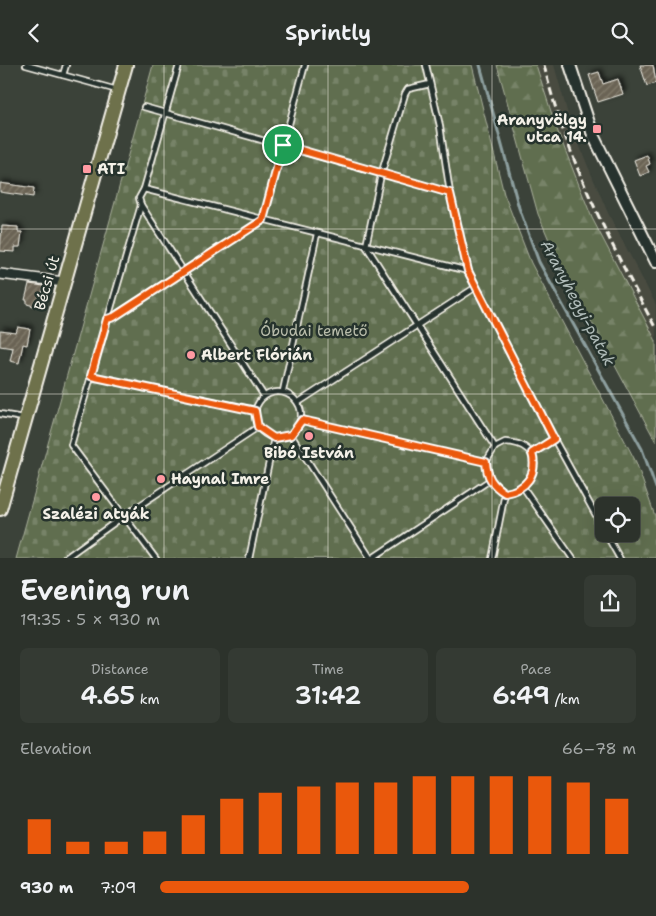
<!DOCTYPE html>
<html lang="en">
<head>
<meta charset="utf-8">
<style>
	body { margin:0; font-family:"Shantell Sans",sans-serif; background:#343a33; color:#f1f3f6; height:100vh; display:flex; flex-direction:column; font-size:19px; white-space:nowrap }
	* { box-sizing:border-box; margin:0 }
	p { font-size:16px; color:#a6aaa9 }
	.icon { flex:none; width:28px; height:28px; fill:none; stroke:currentColor; stroke-width:2; stroke-linecap:round; stroke-linejoin:round }
	.map { position:relative; height:493px; overflow:hidden }
	.drawer { display:flex; flex-direction:column; background:#2c322b; flex:1 }
	.drawer>* { flex:none }
	.tools { position:absolute; left:595px; top:432px; display:grid; gap:10px }
	.tools a { display:grid; place-items:center; width:45px; height:45px; border-radius:8px; background:#2c322b; box-shadow:0 5px 20px #0002,0 0 0 1px #484d47; font-size:25px }
	.pin { position:absolute; display:grid; place-items:center; width:42px; height:42px; color:#fff; margin:-21px; border:2px solid #fff; border-radius:50%; box-shadow:0 1px 5px #0007 }
	.round { display:grid; place-items:center; flex:none; width:52px; height:52px; border-radius:8px; background:#343a33 }
	.headline { display:flex; align-items:center; justify-content:space-between; height:85px; padding:0 20px }
	h1 { font-size:28px; font-weight:600; line-height:38px }
	.stats { display:grid; grid-template-columns:repeat(3,1fr); gap:8px; height:85px; padding:5px 20px }
	.stats div { display:grid; align-content:center; border-radius:8px; background:#343a33; text-align:center }
	.stats b { font-size:25px; font-weight:600 }
	.stats small { font-size:14px; font-weight:400 }
	.stats p { font-size:14px }
	.chart { height:140px; padding:10px 20px }
	.chart p { display:flex; justify-content:space-between }
	.chart svg { width:100%; height:90px; margin-top:5px; stroke:#ea580c; stroke-width:6 }
	ul { padding:0 20px; list-style:none; font-size:16px }
	li { display:grid; grid-template-columns:80px 60px 1fr; align-items:center; height:38px }
	li i { height:12px; border-radius:6px; background:#ea580c }
	header { display:flex; justify-content:space-between; align-items:center; height:65px; padding:0 20px; background:#2c322b; font-size:22px; font-weight:600 }
	.map>svg:first-child { display:block }
	.built { fill:#494c41 }
	.forest { fill:url(#forest-firs); stroke:#aab09c }
	.cemetery { fill:url(#cemetery-stones); stroke:#aab09c; fill-rule:evenodd }
	.lines { fill:none; stroke-linecap:round; stroke-linejoin:round }
	.stream { stroke:#8d9f9f; stroke-width:3 }
	.building { fill:url(#building-hatch); stroke:#f4f1e8; filter:url(#shadow) }
	.service-casing { stroke:#f4f1e8; stroke-width:8 }
	.minor-casing { stroke:#f4f1e8; stroke-width:12 }
	.tertiary-casing { stroke:#f4f1e8; stroke-width:14 }
	.primary-casing { stroke:#f4f1e8; stroke-width:16 }
	.service { stroke:#26332d; stroke-width:4.5 }
	.minor { stroke:#26332d; stroke-width:9 }
	.tertiary { stroke:#26332d; stroke-width:10 }
	.primary { stroke:#6e714b; stroke-width:12 }
	.rail { stroke:#f4f1e8; stroke-width:3; stroke-dasharray:8 4; stroke-linecap:butt }
	.route-casing { stroke:#fff; stroke-width:10 }
	.route { stroke:#ea580c; stroke-width:6 }
	.grid { fill:none; stroke:#f4f1e8; stroke-width:1; stroke-opacity:0.55 }
	.poi-dot { fill:#ff9aa2; stroke:#26332d; stroke-width:2 }
	.labels { text-anchor:middle; dominant-baseline:central; stroke-width:5; stroke-linejoin:round; paint-order:stroke }
	.poi-label { font-size:15px; font-weight:bold; fill:#f4f1e8; stroke:#26332d; text-anchor:start }
	.street-label { font-size:15px; fill:#f4f1e8; stroke:#26332d }
	.park-label { font-size:15px; fill:#b9bdab; stroke:#26332d }
	.water-label { font-size:16px; font-style:italic; fill:#afbbb8; stroke:#26332d }
</style>
</head>
<body>
<header><svg class="icon" aria-label="back" viewBox="0 0 24 24"><path d="M15 5l-7 7 7 7"/></svg>Sprintly<svg class="icon" aria-label="search" viewBox="0 0 24 24"><circle cx="10" cy="10" r="6"/><path d="M15 15l6 6"/></svg></header>
<div class="map">
<svg width="656" height="494" viewBox="0 0 656 494">
	<defs>
		<pattern id="forest-firs" width="22" height="20" patternUnits="userSpaceOnUse" patternTransform="scale(1.25)"><rect width="22" height="20" fill="#606e4f"/><path d="M5 1l3.5 6h-7zM16 11l3.5 6h-7z" fill="#778368"/></pattern>
		<pattern id="cemetery-stones" width="16" height="16" patternUnits="userSpaceOnUse" patternTransform="scale(1.25)"><rect width="16" height="16" fill="#606e4f"/><path d="M2 7V4a2 2 0 0 1 4 0v3zM10 15v-3a2 2 0 0 1 4 0v3z" fill="#778368"/></pattern>
		<pattern id="building-hatch" width="6" height="6" patternUnits="userSpaceOnUse" patternTransform="scale(1.25)"><rect width="6" height="6" fill="#6b6454"/><path d="M-1 1l2-2M0 6l6-6M5 7l2-2" fill="none" stroke="#817b6d"/></pattern>
		<filter id="shadow"><feDropShadow dx="3" dy="-3" stdDeviation="2.5" flood-color="#0009"/></filter>
	</defs>
	<rect width="100%" height="100%" fill="#3b4239"/>
	<filter id="ink" filterUnits="userSpaceOnUse"><feTurbulence type="fractalNoise" baseFrequency=".02" numOctaves="2"/><feDisplacementMap in="SourceGraphic" scale="10" xChannelSelector="R" yChannelSelector="G"/><feConvolveMatrix kernelMatrix="1 2 1 2 8 2 1 2 1" color-interpolation-filters="sRGB"/></filter>
	<g filter="url(#ink)">
		<!-- built -->
		<path class="built" d="M536,0H554L570,57L587,99L608,148L656,240V276L592,153L556,62Z"/>
		<!-- forest -->
		<path class="forest" d="M497,0H536L556,62L592,153L656,276V377L555,189L538,149Z"/>
		<!-- cemetery -->
		<path class="cemetery" d="M153,0H472L504,129L531,198L636,397L656,454V493L16,494ZM604,441H631V469H604Z"/>
		<g class="lines">
			<!-- stream -->
			<path class="stream" d="M480,0L519,143L539,197L642,384L656,423"/>
		</g>
		<!-- building -->
		<g class="building">
			<path d="M640,0H653L656,18L647,21Z"/>
			<path d="M599,7L603,19L618,14L623,29L598,37L589,10Z"/>
			<path d="M647,90L650,99L646,101L649,107L640,111L634,95Z"/>
			<path d="M0,118L34,123L33,132L0,127Z"/>
			<path d="M2,161L18,162V167H22L20,182H15V187L0,186Z"/>
			<path d="M29,219L44,221L40,238H38L37,242L27,239V235H25Z"/>
			<path d="M18,262L30,264L27,280L23,279L19,298L10,296L13,283L0,281V266L16,268Z"/>
		</g>
		<g class="lines">
			<!-- service casing -->
			<g class="service-casing">
				<g id="service">
					<path d="M26,0L117,25"/>
					<path d="M426,0L440,61L450,128L468,206L554,374L604,465"/>
					<path d="M63,10L66,0"/>
					<path d="M430,19L408,24L405,29L381,110L366,181L495,382"/>
					<path d="M144,42L450,128"/>
					<path d="M144,124L468,206"/>
					<path d="M141,140L264,331"/>
					<path d="M107,254L114,251L263,155L305,0"/>
					<path d="M91,311L255,345"/>
					<path d="M283,326L317,169"/>
					<circle cx="278" cy="350" r="23"/>
					<path d="M299,337L476,222"/>
					<path d="M0,349L23,353"/>
					<path d="M302,355L486,397"/>
					<path d="M291,370L371,494"/>
					<path d="M505,377C547,378 541,422 505,428L490,415L486,397L495,382Z"/>
					<path d="M532,388L554,374"/>
					<path d="M523,422L573,494"/>
					<path d="M606,469L620,494"/>
					<path d="M64,494L125,450L258,362"/>
					<path d="M156,494L71,380L141,140L139,133L144,124L179,0"/>
					<path d="M249,494L274,373"/>
					<path d="M371,494L490,415"/>
					<path d="M492,494L505,428"/>
				</g>
			</g>
			<!-- minor casing -->
			<g class="minor-casing">
				<path id="minor" d="M0,209L64,217"/>
			</g>
			<!-- tertiary casing -->
			<g class="tertiary-casing">
				<path id="tertiary" d="M570,0L593,70L656,197"/>
			</g>
			<!-- primary casing -->
			<g class="primary-casing">
				<path id="primary" d="M0,444L126,0"/>
			</g>
			<!-- service -->
			<use href="#service" class="service"/>
			<!-- minor -->
			<use href="#minor" class="minor"/>
			<!-- tertiary -->
			<use href="#tertiary" class="tertiary"/>
			<!-- primary -->
			<use href="#primary" class="primary"/>
			<!-- rail -->
			<path class="rail" d="M544,0C566,94 611,179 656,264"/>
		</g>
	</g>
	<g class="lines" filter="url(#ink)">
		<!-- route casing -->
		<g class="route-casing">
			<path id="route" d="M283,80L450,128L468,206L554,374L532,388C538,409 526,425 505,428C492,420 487,412 486,397L302,355L291,370L274,373L258,362L255,346L91,311L107,254L114,252L263,155Z"/>
		</g>
		<!-- route -->
		<use href="#route" class="route"/>
	</g>
	<!-- grid -->
	<path class="grid" d="M164,0V494M328,0V494M492,0V494M0,164H656M0,329H656"/>
	<!-- markers -->
	<g class="poi-dot">
		<rect x="592" y="59" width="10" height="10" rx="2.5"/>
		<rect x="82" y="99" width="10" height="10" rx="2.5"/>
		<circle cx="191" cy="290" r="5"/>
		<circle cx="309" cy="371" r="5"/>
		<circle cx="161" cy="414" r="5"/>
		<circle cx="96" cy="432" r="5"/>
	</g>
	<g class="labels">
		<!-- poi labels -->
		<g class="poi-label">
			<text x="587" y="55" text-anchor="end">Aranyvölgy<tspan x="587" dy="17">utca 14.</tspan></text>
			<text x="97" y="104">ATI</text>
			<text x="201" y="290">Albert Flórián</text>
			<text x="309" y="388" text-anchor="middle">Bibó István</text>
			<text x="171" y="414">Haynal Imre</text>
			<text x="96" y="449" text-anchor="middle">Szalézi atyák</text>
		</g>
		<!-- street labels -->
		<g class="street-label">
			<text transform="translate(47 218) rotate(-74)">Bécsi út</text>
		</g>
		<!-- park labels -->
		<g class="park-label">
			<text x="314" y="266">Óbudai temető</text>
		</g>
		<!-- water labels -->
		<g class="water-label">
			<text transform="translate(578 238) rotate(62)">Aranyhegyi-patak</text>
		</g>
	</g>
</svg>
<div class="tools">
<a><svg class="icon" aria-label="locate" viewBox="0 0 24 24"><circle cx="12" cy="12" r="6"/><path d="M12 2v4M12 18v4M2 12h4M18 12h4"/></svg></a>
</div>
<div class="pin" style="left:283px;top:80px;background:#1e9e55"><svg class="icon" aria-label="arrive" viewBox="0 0 24 24"><path d="M6 21V4h12l-3 4 3 4H6"/></svg></div>
</div>
<section class="drawer">
<div class="headline"><div><h1>Evening run</h1><p>19:35 · 5 × 930 m</p></div><a class="round"><svg class="icon" aria-label="share" viewBox="0 0 24 24"><path d="M12 15V3M7 8l5-5 5 5M5 13v7h14v-7"/></svg></a></div>
<div class="stats">
<div><p>Distance</p><b>4.65<small> km</small></b></div>
<div><p>Time</p><b>31:42</b></div>
<div><p>Pace</p><b>6:49<small> /km</small></b></div>
</div>
<div class="chart"><p><span>Elevation</span>66–78 m</p>
<svg viewBox="0 0 160 44" preserveAspectRatio="none"><path d="M5 44V27M15 44V38M25 44V38M35 44V33M45 44V25M55 44V17M65 44V14M75 44V11M85 44V9M95 44V9M105 44V6M115 44V6M125 44V6M135 44V6M145 44V9M155 44V17"/></svg>
</div>
<ul>
<li><b>930 m</b>7:09<i style="width:65%"></i></li>
</ul>
</section>
</body>
</html>
